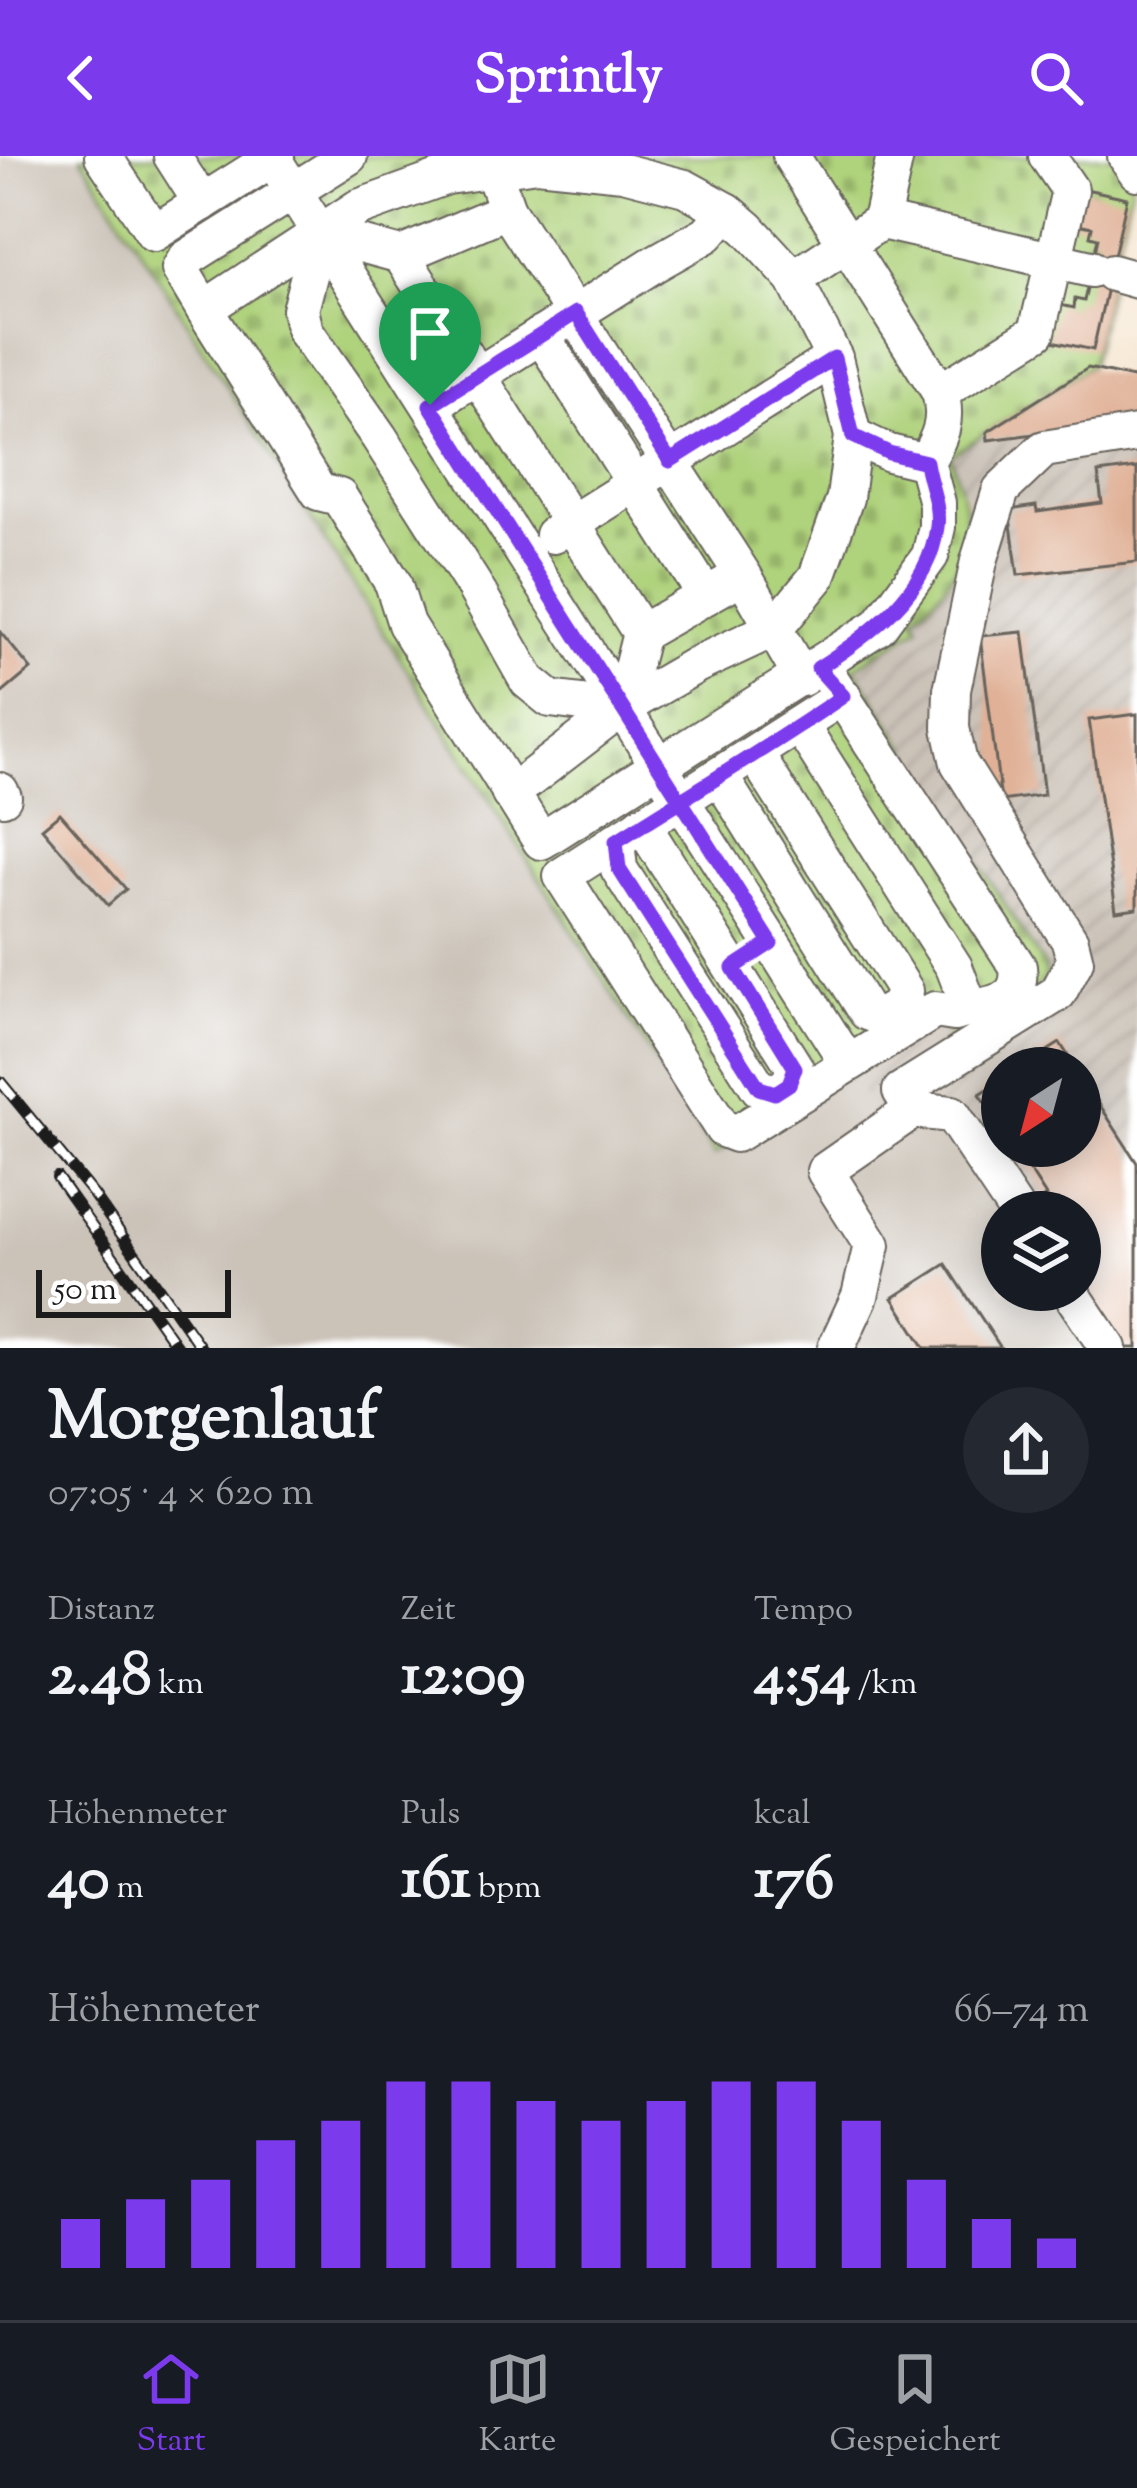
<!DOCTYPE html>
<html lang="de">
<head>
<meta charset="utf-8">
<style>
	body { margin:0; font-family:"Sorts Mill Goudy",serif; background:#242831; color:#f1f3f6; height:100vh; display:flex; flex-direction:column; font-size:45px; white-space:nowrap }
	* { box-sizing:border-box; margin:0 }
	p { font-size:39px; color:#9ea1a6 }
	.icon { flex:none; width:66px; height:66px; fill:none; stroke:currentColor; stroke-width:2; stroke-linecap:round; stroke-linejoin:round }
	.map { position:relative; height:1192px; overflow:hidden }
	.sheet { display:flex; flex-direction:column; background:#171b24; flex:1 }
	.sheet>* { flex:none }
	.needle { width:78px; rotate:216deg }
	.buttons { position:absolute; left:981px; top:891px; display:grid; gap:24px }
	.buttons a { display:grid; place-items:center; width:120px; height:120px; border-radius:50%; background:#171b24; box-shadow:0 6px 30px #0003; font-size:60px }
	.scale { position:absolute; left:36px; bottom:30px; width:195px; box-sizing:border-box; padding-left:12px; border:6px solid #1c1c1c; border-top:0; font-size:33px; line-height:42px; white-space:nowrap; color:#1c1c1c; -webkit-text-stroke:9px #fff; paint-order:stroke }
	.pin { position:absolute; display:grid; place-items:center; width:102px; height:102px; color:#fff; margin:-123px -51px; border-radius:50% 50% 50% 0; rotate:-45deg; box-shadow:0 0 12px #0007 }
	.pin .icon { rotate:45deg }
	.round { display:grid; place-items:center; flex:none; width:126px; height:126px; border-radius:63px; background:#242831 }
	.summary { display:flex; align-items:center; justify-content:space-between; height:204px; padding:0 48px }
	h1 { font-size:66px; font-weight:700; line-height:90px }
	.figures { display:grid; grid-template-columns:repeat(3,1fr); gap:18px; height:204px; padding:12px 48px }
	.figures div { display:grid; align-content:center }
	.figures b { font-size:60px; font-weight:700 }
	.figures small { font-size:33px; font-weight:400 }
	.figures p { font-size:33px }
	.chart { height:336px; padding:24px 48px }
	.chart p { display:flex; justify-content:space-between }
	.chart svg { width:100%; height:216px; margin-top:12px; stroke:#7c3aed; stroke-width:6 }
	header { display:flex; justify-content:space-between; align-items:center; height:156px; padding:0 48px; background:#7c3aed; color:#fff; font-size:54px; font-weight:700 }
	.menu { display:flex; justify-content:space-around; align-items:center; height:168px; border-top:3px solid #363941; background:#171b24; font-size:33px; color:#9ea1a6 }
	.menu a { display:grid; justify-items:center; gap:6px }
	.menu .current { color:#7c3aed }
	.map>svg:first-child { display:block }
	.industrial { fill:url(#industrial-furrows); fill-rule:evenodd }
	.railway { fill:#cbc2b8 }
	.cemetery { fill:url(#cemetery-stones); stroke:#66774c; stroke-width:3 }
	.building { fill:#e0b196 }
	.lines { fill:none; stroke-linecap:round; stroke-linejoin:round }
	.minor-casing { stroke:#68635b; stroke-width:40 }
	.minor { stroke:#fff; stroke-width:36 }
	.rail-casing { stroke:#1c1c1c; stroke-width:12 }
	.rail { stroke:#fff; stroke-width:8; stroke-dasharray:22; stroke-linecap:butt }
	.route-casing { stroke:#fff; stroke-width:24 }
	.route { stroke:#7c3aed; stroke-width:15 }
</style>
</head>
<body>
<header><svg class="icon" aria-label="back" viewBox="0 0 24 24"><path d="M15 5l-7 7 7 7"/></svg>Sprintly<svg class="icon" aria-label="search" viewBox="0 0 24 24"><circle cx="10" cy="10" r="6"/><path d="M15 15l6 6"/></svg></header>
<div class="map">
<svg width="1137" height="1192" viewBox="0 0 1137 1192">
	<defs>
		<pattern id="industrial-furrows" width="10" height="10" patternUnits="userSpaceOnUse" patternTransform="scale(3)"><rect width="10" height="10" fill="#cbc2b8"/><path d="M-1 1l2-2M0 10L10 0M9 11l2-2" fill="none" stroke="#aea69e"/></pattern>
		<pattern id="cemetery-stones" width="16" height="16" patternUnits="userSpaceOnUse" patternTransform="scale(3)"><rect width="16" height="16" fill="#afd27b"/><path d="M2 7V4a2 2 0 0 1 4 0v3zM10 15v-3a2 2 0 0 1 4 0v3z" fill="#96b46a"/></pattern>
	</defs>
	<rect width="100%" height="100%" fill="#fff"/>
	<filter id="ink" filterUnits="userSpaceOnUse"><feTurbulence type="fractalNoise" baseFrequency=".00833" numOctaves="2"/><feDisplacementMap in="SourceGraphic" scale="24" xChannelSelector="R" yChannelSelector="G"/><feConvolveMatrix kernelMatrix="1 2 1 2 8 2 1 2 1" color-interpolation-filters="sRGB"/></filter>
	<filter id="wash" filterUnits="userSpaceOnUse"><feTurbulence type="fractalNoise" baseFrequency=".004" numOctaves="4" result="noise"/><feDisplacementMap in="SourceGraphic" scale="48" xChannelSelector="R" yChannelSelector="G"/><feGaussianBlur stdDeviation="2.7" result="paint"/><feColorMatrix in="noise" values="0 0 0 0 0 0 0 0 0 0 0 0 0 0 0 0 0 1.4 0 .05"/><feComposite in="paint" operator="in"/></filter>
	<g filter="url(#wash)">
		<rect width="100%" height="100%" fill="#f6e6d1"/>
		<!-- industrial -->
		<path class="industrial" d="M1088,212L1137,223V1192L1080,1134V1056H1017L879,967L858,933L877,896L935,859L951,884L1044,810L854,512L919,471L914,461L937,442L966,383V341L950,300ZM1002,912H1080V990H1002Z"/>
		<!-- railway -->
		<path class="railway" d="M0,0H81L715,999L877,896L885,912L858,933L878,966L952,958L1002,1056V1134H1069L1108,1192H0Z"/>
		<!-- cemetery -->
		<path class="cemetery" d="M81,0H1114L1132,28L1091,209L950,300C976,366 973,414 914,460L920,470L855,512L1044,810L1046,821L1039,830L952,885L934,860L715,999Z"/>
		<g id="blocks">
			<!-- building -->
			<g class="building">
				<path d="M1081,32L1127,42L1093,194L1048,184L1056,148L1074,152L1075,143L1084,145L1098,82L1090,80L1092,71L1073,67Z"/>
				<path d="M1088,212L1137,223V265L988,284L987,276Z"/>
				<path d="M1137,312V406L1018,419L1009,354L1036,350L1037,356L1102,347L1098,317Z"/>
				<path d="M0,476L31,513L0,539Z"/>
				<path d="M1023,476L1044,639L1001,645L980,480Z"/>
				<path d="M1137,558V752L1116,755L1089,564Z"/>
				<path d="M60,657L126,733L108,749L42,672Z"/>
				<path d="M1060,887L1076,912H1020Z"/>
				<path d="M1080,918L1137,1007V1192H1123L1080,1125V1056H1036L1031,1050L1046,1040L1014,990H1080Z"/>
				<path d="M1002,924V972L980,938Z"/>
				<path d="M946,1108L1001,1192H925L893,1142Z"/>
			</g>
		</g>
	</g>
	<g filter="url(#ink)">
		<use href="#blocks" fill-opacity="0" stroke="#68635b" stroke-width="3"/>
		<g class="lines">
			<!-- minor casing -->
			<g class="minor-casing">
				<g id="minor">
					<path d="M103,0L154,77L276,0"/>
					<path d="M172,0L202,47"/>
					<path d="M271,0L848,907"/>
					<path d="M349,0L186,103L180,113L204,153L358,52L447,20L537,7L623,16L685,32L727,55L748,73L794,123L834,202L853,280L845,342L817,421L775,472L696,509L622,552L510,638"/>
					<path d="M791,0L940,236L1037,176L1070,34L1047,0"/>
					<path d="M1126,0L1137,16"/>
					<path d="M492,12L507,54L743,419L802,522"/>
					<path d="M881,65L1091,113"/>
					<path d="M320,77L300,154L305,175L379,281L473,428L528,525L550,543L622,552"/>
					<path d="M320,77L401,99L507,54"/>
					<path d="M401,99L641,477L622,552"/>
					<path d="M1112,117L1137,124"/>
					<path d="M794,123L881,65L895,0"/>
					<path d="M204,153L319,336L339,341L393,427L406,468L541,685L879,470L930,400L937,371V347L926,306C940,281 948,265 940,236"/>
					<path d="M541,179L706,440"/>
					<path d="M431,249L654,108L707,78L727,55"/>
					<path d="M853,280L889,297L926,306"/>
					<path d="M553,379L834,202"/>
					<path d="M641,477L727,428"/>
					<path d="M843,540L562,720L723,973L736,978L935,854L954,857L970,853"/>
					<path d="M800,569L954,811L970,853C997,848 1022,844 1018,811L829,521"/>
					<path d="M720,621L867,856L881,861L898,851L905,835L755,598"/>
					<path d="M0,635L3,641"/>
					<path d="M616,685L619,713L759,932L775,937L789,928L795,912L642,668"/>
					<path d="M913,954L901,935L1058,837L1075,805L1070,785L959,607L951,572L952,534L979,405L1001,334L1044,293L1137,278"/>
					<path d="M1069,1134L1108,1192"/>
					<path d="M836,1192L860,1140L872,1089L825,1015L913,954L952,958L1017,1056"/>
				</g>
			</g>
			<!-- minor -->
			<use href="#minor" class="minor"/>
			<!-- rail casing -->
			<g class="rail-casing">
				<g id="rail">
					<path d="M0,925L93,1038L201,1192"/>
					<path d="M57,1021L178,1192"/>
				</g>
			</g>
			<!-- rail -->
			<use href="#rail" class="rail"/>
		</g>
	</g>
	<g class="lines" filter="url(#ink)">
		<!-- route casing -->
		<g class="route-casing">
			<path id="route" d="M430,249L660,612L771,787L733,812L795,912L789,928L775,937L759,932L619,713L616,685C692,637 769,591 843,540L818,512C868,480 929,436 937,371C940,348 929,328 926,306L889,297L853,280L834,202L670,305L576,157L430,249"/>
		</g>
		<!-- route -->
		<use href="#route" class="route"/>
	</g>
</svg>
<div class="buttons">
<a><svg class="needle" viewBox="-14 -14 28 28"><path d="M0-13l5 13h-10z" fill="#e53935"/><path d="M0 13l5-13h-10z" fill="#9ea1a6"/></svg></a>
<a><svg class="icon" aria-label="layers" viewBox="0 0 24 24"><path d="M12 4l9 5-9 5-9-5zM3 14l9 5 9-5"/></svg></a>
</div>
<div class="scale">50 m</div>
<div class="pin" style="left:430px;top:249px;background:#1e9e55"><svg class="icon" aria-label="arrive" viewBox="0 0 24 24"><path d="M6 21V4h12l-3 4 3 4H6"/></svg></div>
</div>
<section class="sheet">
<div class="summary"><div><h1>Morgenlauf</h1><p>07:05 · 4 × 620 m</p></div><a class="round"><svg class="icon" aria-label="share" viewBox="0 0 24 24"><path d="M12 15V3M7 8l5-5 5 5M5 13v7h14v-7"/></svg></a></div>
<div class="figures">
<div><p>Distanz</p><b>2.48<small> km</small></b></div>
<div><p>Zeit</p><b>12:09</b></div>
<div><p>Tempo</p><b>4:54<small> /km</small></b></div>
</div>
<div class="figures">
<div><p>Höhenmeter</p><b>40<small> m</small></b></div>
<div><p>Puls</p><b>161<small> bpm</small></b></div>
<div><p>kcal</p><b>176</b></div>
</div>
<div class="chart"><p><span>Höhenmeter</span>66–74 m</p>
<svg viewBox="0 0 160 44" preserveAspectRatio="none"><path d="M5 44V34M15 44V30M25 44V26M35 44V18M45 44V14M55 44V6M65 44V6M75 44V10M85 44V14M95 44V10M105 44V6M115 44V6M125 44V14M135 44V26M145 44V34M155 44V38"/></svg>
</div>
</section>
<nav class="menu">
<a class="current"><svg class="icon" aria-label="home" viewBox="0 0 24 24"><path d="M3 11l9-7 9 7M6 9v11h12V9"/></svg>Start</a>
<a><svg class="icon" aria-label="map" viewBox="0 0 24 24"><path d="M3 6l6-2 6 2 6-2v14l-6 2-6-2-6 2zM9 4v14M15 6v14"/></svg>Karte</a>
<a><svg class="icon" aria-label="saved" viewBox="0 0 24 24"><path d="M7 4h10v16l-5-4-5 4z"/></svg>Gespeichert</a>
</nav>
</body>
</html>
